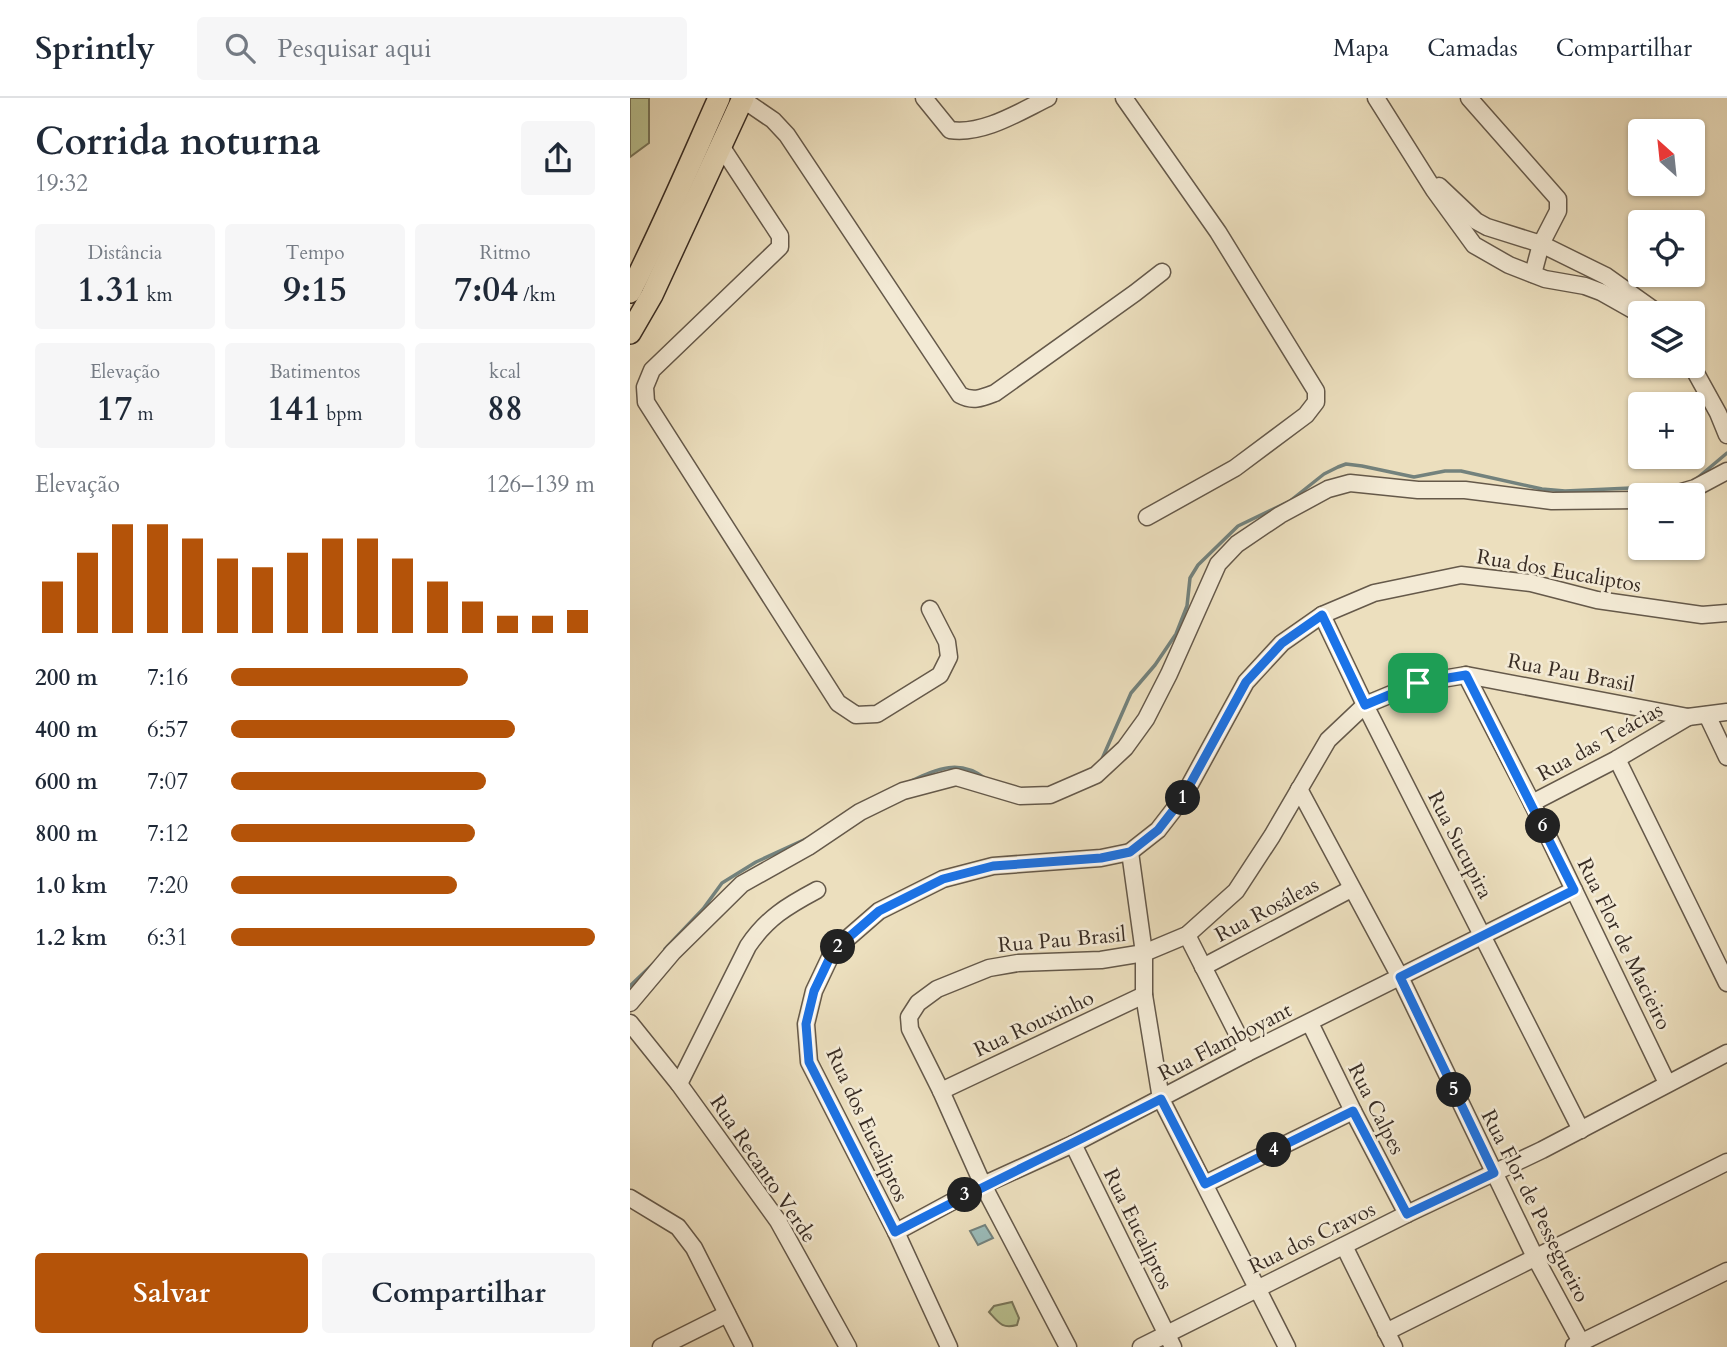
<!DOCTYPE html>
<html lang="pt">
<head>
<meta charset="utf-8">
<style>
	body { margin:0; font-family:Cardo,serif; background:#f6f6f7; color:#1f2937; height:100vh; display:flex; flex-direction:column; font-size:26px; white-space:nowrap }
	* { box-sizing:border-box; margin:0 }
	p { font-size:23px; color:#747a83 }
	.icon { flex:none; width:38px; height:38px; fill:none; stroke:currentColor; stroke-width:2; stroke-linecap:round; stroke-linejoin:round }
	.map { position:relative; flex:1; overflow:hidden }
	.sheet { display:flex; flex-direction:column; background:#fff; width:630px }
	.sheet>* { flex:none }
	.needle { width:46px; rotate:333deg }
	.tools { position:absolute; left:998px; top:21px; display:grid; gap:14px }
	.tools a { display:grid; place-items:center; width:77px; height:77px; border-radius:7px; background:#fff; box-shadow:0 2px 5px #0004; font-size:35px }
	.pin { position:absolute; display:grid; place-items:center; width:60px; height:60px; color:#fff; margin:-30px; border-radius:14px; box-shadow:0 4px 10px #0006 }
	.km { position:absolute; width:35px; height:35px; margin:-18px; border-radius:50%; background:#222; color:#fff; font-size:19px; line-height:35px; text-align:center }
	.round { display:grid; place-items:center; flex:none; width:74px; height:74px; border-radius:7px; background:#f6f6f7 }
	.headline { display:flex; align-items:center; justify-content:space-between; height:119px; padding:0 35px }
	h1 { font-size:38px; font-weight:600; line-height:52px }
	.figures { display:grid; grid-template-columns:repeat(3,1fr); gap:10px; height:119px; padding:7px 35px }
	.figures div { display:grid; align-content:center; border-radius:7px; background:#f6f6f7; text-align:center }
	.figures b { font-size:35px; font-weight:600 }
	.figures small { font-size:19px; font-weight:400 }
	.figures p { font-size:19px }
	.chart { height:196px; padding:14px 35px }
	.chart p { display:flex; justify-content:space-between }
	.chart svg { width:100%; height:126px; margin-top:7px; stroke:#b45309; stroke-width:6 }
	.action { display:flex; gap:14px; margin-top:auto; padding:14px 35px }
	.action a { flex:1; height:80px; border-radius:7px; background:#b45309; color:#fff; font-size:28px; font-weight:600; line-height:80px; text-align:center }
	.action a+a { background:#f6f6f7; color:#1f2937 }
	ul { padding:0 35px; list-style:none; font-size:23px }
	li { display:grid; grid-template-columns:112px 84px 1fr; align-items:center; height:52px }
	li i { height:18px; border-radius:9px; background:#b45309 }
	header { display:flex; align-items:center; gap:42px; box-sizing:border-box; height:98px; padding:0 35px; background:#fff; border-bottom:2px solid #e0e1e3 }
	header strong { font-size:33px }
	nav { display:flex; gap:38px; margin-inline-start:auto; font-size:24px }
	.search { width:490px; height:63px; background:#f6f6f7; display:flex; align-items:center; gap:18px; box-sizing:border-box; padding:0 24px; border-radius:7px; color:#747a83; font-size:26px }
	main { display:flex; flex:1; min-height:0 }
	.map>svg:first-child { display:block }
	.green { fill:#b9c190; stroke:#78765a; stroke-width:2 }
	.water { fill:#9abbb9; stroke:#73827d; stroke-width:2 }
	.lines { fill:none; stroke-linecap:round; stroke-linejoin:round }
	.stream { stroke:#73827d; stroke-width:3.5 }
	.minor-casing { stroke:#65594a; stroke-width:19 }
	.major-casing { stroke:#382c24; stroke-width:24 }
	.minor { stroke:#f3ead5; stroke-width:16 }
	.major { stroke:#ecdfbe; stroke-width:21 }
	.route-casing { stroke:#fff; stroke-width:14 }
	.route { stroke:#1a73e8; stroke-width:9 }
	.labels { text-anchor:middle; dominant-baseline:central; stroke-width:5; stroke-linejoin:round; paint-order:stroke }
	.street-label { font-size:21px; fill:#382c24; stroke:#f3ead5 }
</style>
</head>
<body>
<header>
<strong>Sprintly</strong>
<div class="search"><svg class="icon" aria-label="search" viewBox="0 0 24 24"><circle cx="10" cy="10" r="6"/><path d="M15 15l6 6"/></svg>Pesquisar aqui</div>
<nav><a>Mapa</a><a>Camadas</a><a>Compartilhar</a></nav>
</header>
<main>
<section class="sheet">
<div class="headline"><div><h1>Corrida noturna</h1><p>19:32</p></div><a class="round"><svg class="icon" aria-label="share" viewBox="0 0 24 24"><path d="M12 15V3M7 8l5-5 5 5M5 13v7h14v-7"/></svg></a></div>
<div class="figures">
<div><p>Distância</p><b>1.31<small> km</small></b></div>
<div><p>Tempo</p><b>9:15</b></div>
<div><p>Ritmo</p><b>7:04<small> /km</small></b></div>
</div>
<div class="figures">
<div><p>Elevação</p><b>17<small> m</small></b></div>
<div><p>Batimentos</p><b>141<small> bpm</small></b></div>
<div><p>kcal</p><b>88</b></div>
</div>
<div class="chart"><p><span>Elevação</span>126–139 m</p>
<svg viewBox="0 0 160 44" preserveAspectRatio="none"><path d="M5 44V26M15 44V16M25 44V6M35 44V6M45 44V11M55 44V18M65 44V21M75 44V16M85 44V11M95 44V11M105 44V18M115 44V26M125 44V33M135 44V38M145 44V38M155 44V36"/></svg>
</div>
<ul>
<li><b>200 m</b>7:16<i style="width:65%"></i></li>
<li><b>400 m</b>6:57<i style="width:78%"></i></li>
<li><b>600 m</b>7:07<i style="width:70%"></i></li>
<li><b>800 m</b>7:12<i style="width:67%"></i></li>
<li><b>1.0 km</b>7:20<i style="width:62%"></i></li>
<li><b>1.2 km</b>6:31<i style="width:100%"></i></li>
</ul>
<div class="action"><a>Salvar</a><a>Compartilhar</a></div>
</section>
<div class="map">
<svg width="1097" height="1249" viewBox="0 0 1097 1249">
	<rect width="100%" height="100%" fill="#ecdfbe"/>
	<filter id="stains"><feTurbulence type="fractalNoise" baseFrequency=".00286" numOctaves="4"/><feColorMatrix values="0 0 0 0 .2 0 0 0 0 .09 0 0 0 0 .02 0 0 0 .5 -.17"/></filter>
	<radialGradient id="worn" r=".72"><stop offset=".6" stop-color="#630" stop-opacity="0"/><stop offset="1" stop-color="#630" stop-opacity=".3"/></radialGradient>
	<!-- green -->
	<g class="green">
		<path d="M0,0H19V45L0,59Z"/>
		<path d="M382,1204L389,1220L387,1227C372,1231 369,1225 359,1214L364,1208Z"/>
	</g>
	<!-- water -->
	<path class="water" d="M355,1127L363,1140L348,1147L340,1133Z"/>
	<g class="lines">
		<!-- stream -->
		<g class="stream">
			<path d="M1065,382L1097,355"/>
			<path d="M472,661L501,595L525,567L546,536L557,508L560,480L568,467L608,428L660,403L694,376L708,369L716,366L732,368L784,379L815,373H831L912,391L935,393L1045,388"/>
			<path d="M279,684C307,671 329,660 356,681"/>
			<path d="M35,851L73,811L92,785L126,764L178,740"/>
			<path d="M0,888L24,865"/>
		</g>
		<!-- minor casing -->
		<g class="minor-casing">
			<g id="minor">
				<path d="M294,0L320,32C353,37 389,14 418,0"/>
				<path d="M494,0L588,134L686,293V304L676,317L605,370L517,419"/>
				<path d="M746,0L804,92L844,147L879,167L915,181L955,188L971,194L1010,216"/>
				<path d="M839,0L928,101V113L911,146L903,176"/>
				<path d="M112,1L143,22L157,37L330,297C343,304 352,300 365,295L505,195L532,174"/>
				<path d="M91,48L150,138V149L22,272L15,289L16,304L208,605L226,617L247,616L310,577L319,559L317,544L300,511"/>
				<path d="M809,88L846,123L857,129L911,146L976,178L1028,215"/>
				<path d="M1062,268L1088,315L1097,337"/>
				<path d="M1041,397L1065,390L1097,373"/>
				<path d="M692,517L735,607L951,1032"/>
				<path d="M836,577L902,705L1037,985"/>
				<path d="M1077,617L1097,659"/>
				<path d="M987,661L1097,885"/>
				<path d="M669,691L770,879L905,1159L951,1244"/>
				<path d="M902,705L987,661L1058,619"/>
				<path d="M500,754L514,855V897L531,1001L657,1249"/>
				<path d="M557,837L617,955"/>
				<path d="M573,869L721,791"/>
				<path d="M0,905L43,854L112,786L178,749L230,714L273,693L326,679L390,698L420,697L466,677L495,650L516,621L539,576L588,466L607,446L650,417L698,391L720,385L788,392H835L922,403L1010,402"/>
				<path d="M0,925L49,986L148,1123L218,1249"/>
				<path d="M680,925L723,1013L777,1116"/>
				<path d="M49,986L118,848C137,820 157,808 187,792"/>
				<path d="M311,993L514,897"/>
				<path d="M443,1046L543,1249"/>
				<path d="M575,1086L723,1013"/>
				<path d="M0,1100L48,1129L64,1150L114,1249"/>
				<path d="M266,1134L353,1087L443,1046L617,955L944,792"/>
				<path d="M714,1148L764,1249"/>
				<path d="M756,1234L1097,1064"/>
				<path d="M944,1248L1097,1173"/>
				<path d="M31,1249L97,1216"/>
				<path d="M319,1249L266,1134L179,964L176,926L184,893L203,853L249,813L313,781L363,768L471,760L500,754L528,732L552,701L616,584L652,545L692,517L744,495L831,477L901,485L967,502L1072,517L1097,515"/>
				<path d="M438,1249L353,1087L311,993L280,931L279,919L288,905L307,891L359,870L388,865L471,862L514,855L557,837L606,793L642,738L698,642L735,607L788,585L836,577L1058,619L1097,614"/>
				<path d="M511,1249L777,1116L912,1052L1097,955"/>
			</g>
		</g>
		<!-- major casing -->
		<g class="major-casing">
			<g id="major">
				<path d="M0,194C32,131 60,65 89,0"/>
				<path d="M0,235L22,197L113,0"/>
			</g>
		</g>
		<!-- minor -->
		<use href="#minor" class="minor"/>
		<!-- major -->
		<use href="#major" class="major"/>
	</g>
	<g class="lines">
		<!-- route casing -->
		<g class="route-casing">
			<path id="route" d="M692,517L735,607L788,585L836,577L944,792L770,879L864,1075L777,1116L723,1013L575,1086L531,1001C442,1046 353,1088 265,1134L179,964L176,926L184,893L203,853L249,813L313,781L363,768L471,760L500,754L528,732L552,701L616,584L652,545Z"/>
		</g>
		<!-- route -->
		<use href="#route" class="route"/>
	</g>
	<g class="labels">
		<!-- street labels -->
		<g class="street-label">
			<text transform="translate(929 473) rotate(10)">Rua dos Eucaliptos</text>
			<text transform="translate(941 575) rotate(11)">Rua Pau Brasil</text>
			<text transform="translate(970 644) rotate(-29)">Rua das Teácias</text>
			<text transform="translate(830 747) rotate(63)">Rua Sucupira</text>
			<text transform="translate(637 812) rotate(-28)">Rua Rosáleas</text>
			<text transform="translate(432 842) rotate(-5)">Rua Pau Brasil</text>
			<text transform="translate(994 846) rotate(64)">Rua Flor de Macieiro</text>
			<text transform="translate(404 926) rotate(-25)">Rua Rouxinho</text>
			<text transform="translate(595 944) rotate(-27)">Rua Flamboyant</text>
			<text transform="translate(746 1011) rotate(63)">Rua Calpes</text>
			<text transform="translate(237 1027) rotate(65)">Rua dos Eucaliptos</text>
			<text transform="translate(133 1071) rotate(56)">Rua Recanto Verde</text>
			<text transform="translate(905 1108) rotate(63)">Rua Flor de Pessegueiro</text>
			<text transform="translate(508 1131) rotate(64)">Rua Eucaliptos</text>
			<text transform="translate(682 1140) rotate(-26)">Rua dos Cravos</text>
		</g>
	</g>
	<rect width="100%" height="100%" filter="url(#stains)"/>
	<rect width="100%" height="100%" fill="url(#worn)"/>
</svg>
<div class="tools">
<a><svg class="needle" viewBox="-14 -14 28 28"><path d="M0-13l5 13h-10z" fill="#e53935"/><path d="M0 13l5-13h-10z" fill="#747a83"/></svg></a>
<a><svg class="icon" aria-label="locate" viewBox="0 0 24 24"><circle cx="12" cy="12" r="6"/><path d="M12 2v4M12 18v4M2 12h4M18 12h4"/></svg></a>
<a><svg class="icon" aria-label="layers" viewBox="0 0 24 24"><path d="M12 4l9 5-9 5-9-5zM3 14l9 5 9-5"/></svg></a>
<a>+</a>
<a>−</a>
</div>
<div class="pin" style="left:788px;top:585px;background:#1e9e55"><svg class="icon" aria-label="arrive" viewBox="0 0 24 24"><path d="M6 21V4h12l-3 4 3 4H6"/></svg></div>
<b class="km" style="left:553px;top:700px">1</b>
<b class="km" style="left:208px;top:849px">2</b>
<b class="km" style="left:335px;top:1097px">3</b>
<b class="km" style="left:644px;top:1052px">4</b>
<b class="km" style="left:824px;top:992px">5</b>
<b class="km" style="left:913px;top:728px">6</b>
</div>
</main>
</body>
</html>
